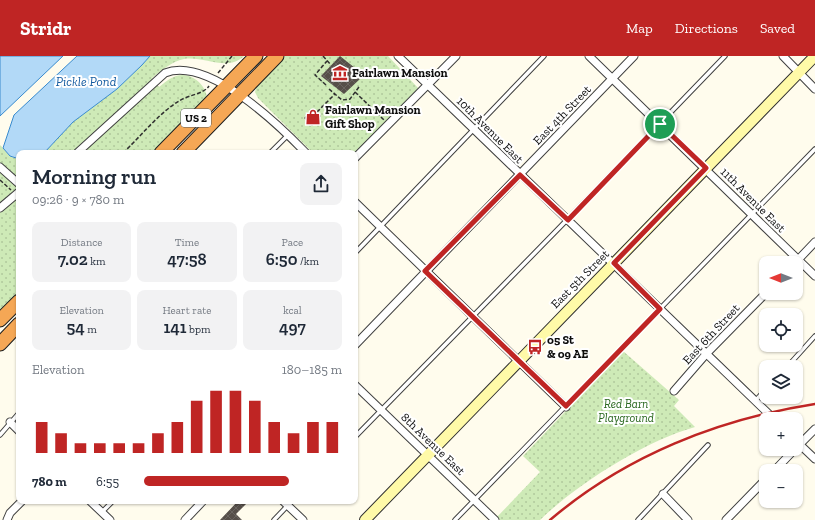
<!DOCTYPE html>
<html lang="en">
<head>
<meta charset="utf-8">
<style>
	body { margin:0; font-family:"Zilla Slab",serif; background:#f2f2f3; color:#1f2937; height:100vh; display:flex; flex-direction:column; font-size:15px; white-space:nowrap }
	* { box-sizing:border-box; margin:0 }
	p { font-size:13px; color:#747a83 }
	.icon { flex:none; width:22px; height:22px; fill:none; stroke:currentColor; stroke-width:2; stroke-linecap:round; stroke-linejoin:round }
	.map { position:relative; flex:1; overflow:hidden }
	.panel { position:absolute; left:16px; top:94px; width:342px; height:354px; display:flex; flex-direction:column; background:#fff; border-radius:8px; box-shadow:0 1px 3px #0004 }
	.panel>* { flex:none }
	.needle { width:26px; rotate:270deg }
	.controls { position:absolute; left:759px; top:200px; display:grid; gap:8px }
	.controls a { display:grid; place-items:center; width:44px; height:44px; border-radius:8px; background:#fff; box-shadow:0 1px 3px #0004; font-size:20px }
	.pin { position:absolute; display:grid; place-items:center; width:34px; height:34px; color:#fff; margin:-17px; border:2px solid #fff; border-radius:50%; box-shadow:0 1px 4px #0007 }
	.round { display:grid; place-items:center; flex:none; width:42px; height:42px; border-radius:8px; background:#f2f2f3 }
	.overview { display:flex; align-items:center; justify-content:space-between; height:68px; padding:0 16px }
	h1 { font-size:22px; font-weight:600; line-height:30px }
	.metrics { display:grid; grid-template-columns:repeat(3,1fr); gap:6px; height:68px; padding:4px 16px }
	.metrics div { display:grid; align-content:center; border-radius:8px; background:#f2f2f3; text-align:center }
	.metrics b { font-size:17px; font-weight:600 }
	.metrics small { font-size:11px; font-weight:400 }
	.metrics p { font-size:11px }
	.chart { height:112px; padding:8px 16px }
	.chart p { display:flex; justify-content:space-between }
	.chart svg { width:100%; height:72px; margin-top:4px; stroke:#bf2524; stroke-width:6 }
	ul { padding:0 16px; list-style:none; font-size:13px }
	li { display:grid; grid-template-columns:64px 48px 1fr; align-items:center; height:30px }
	li i { height:10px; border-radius:5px; background:#bf2524 }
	header { display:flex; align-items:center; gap:24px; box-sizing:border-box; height:56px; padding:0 20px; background:#bf2524; color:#fff }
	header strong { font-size:19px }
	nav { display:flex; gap:22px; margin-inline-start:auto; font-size:14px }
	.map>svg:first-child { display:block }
	.park { fill:url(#park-dots) }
	.water { fill:#b2d9f7; stroke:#388ace }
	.building { fill:url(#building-cross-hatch) }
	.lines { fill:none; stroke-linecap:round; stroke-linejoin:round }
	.lane-casing { stroke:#404040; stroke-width:5.5 }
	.street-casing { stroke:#404040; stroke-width:9 }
	.secondary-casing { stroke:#2f2f2f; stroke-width:12 }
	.highway-casing { stroke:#1e1e1e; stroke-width:15 }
	.path { stroke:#2f2f2f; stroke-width:1.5; stroke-dasharray:4 2; stroke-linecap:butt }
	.lane { stroke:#fff; stroke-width:3.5 }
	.street { stroke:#fff; stroke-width:7 }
	.secondary { stroke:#fffaa8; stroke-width:10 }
	.highway { stroke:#f5a755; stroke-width:13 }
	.rail { stroke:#bf2524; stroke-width:2.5 }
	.route-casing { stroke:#fff; stroke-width:8 }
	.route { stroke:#bf2524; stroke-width:5 }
	.labels { text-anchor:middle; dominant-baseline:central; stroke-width:4; stroke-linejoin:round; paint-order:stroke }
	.shield { fill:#fff; stroke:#565656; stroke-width:1 }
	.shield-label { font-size:11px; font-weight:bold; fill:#0d0d0d }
	.poi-label { font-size:12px; font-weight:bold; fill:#0d0d0d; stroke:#fff; text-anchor:start }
	.street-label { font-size:12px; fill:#0d0d0d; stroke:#fff }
	.park-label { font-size:12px; font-style:italic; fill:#28661d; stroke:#fff }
	.water-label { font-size:13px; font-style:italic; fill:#155ca0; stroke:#fff }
</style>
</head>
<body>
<header>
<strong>Stridr</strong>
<nav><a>Map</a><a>Directions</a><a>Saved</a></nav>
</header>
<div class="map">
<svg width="815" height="464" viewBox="0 0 815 464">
	<defs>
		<pattern id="park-dots" width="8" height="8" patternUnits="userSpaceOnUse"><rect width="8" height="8" fill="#ceeab7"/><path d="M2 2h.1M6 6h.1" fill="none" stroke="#b0c89c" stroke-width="1.8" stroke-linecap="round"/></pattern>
		<pattern id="building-cross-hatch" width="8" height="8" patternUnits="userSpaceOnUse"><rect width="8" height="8" fill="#564f49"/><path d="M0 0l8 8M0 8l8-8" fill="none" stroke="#69645f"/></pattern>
	</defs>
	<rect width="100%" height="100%" fill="#fffced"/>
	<!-- park -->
	<g class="park">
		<path d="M150,0H244C227,16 205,0 184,3C171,6 162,14 152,22L159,31C164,27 170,22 176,20C190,15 206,28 207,42L157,97H44L73,66L117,33L142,9Z"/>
		<path d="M285,0H388L419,33L355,98L313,97L258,42L255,36L257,29Z"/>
		<path d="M0,89L10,100L19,104V239L0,259Z"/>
		<path d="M623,295L679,344L674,350L695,371C645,385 577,428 540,464H500L497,461L540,416L523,400Z"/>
	</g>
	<!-- water -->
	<g class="water">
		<path d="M0,0H63L0,60Z"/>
		<path d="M77,0H150L142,9L117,33L73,66L44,97H19V103L10,100L3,92L14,59Z"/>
	</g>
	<!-- building -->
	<g class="building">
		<path d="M340,0L355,12L353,15L361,22L344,38L321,20Z"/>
		<path d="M313,53L321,60L312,70L304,62Z"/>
		<path d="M238,445H249L236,458L242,464H220Z"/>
	</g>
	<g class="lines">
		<!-- lane casing -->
		<g class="lane-casing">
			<g id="lane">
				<path d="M270,97L288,79"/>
				<path d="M355,197L544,0"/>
				<path d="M787,311L815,280"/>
				<path d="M756,344L766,333"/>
				<path d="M0,379L19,357"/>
				<path d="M355,381L561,170L725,0"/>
				<path d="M102,456L113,445"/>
				<path d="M274,464L292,445"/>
				<path d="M455,464L815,93"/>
				<path d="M638,464L708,389"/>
			</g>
		</g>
		<!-- street casing -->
		<g class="street-casing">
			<g id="street">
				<path d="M398,0L774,363"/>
				<path d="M589,0L815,220"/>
				<path d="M783,0L815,33"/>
				<path d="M77,97L165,17C208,0 279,69 306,97"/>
				<path d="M355,102L456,0"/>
				<path d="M0,111L19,128"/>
				<path d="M355,146L566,351"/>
				<path d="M0,152L19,136"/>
				<path d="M795,207L815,186"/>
				<path d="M355,289L634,0"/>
				<path d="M355,329L495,464"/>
				<path d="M674,335L707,297L766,237"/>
				<path d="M10,366L19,375"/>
				<path d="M796,385L815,403"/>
				<path d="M796,392L815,373"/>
				<path d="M774,415L795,393"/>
				<path d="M663,438L688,464"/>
				<path d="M90,445L110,464"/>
				<path d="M283,445L303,464"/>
				<path d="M7,464L10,457L22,445"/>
				<path d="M185,464L203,445"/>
				<path d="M726,464L766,423"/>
			</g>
		</g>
		<!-- secondary casing -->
		<g class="secondary-casing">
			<path id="secondary" d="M365,464L815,0"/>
		</g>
		<!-- highway casing -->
		<g class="highway-casing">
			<g id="highway">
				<path d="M161,97L256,0"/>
				<path d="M183,97L277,0"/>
				<path d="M0,264L19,245"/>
				<path d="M0,288L19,268"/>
			</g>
		</g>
		<!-- path -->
		<g class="path">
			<path d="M323,0L331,9"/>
			<path d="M218,17L232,0"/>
			<path d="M326,29L315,19L327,5"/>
			<path d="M329,33L342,44L350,43L359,31"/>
			<path d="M355,36L384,64"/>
			<path d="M317,56L335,38"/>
			<path d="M123,97C141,80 158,58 179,45C188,39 204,38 209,30"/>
			<path d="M0,124L11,134"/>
		</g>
		<!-- lane -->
		<use href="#lane" class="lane"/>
		<!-- street -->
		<use href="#street" class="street"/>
		<!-- secondary -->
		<use href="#secondary" class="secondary"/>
		<!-- highway -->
		<use href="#highway" class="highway"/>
		<!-- rail -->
		<path class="rail" d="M550,464C625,400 718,363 815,348"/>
	</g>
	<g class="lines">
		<!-- route casing -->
		<g class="route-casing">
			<path id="route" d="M660,68L706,112L614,207L660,253L566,350L425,215L520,119L568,164Z"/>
		</g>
		<!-- route -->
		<use href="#route" class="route"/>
	</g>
	<!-- icons -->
	<defs>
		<g id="museum-bare" transform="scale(1.2)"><path d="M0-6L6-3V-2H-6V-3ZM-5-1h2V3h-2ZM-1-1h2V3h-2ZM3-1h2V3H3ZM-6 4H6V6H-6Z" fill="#bf2524" stroke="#fff" stroke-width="2.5" paint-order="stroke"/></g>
		<g id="shop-bare" transform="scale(1.2)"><path d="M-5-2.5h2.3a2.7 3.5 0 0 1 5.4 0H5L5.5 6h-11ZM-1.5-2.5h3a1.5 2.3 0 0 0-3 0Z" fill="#bf2524" stroke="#fff" stroke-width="2.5" paint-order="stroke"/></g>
		<g id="bus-bare" transform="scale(1.2)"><path d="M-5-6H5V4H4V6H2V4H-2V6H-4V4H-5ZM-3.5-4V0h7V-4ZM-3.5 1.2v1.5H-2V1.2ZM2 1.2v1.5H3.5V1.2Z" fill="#bf2524" stroke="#fff" stroke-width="2.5" paint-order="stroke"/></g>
	</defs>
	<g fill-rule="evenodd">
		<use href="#museum-bare" x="340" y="17"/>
		<use href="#shop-bare" x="313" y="61"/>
		<use href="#bus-bare" x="535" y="291"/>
	</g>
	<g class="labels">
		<!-- shield labels -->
		<rect class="shield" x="181" y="53" width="30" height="18" rx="3"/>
		<g class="shield-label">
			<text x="196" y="62">US 2</text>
		</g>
		<!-- poi labels -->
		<g class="poi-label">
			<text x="352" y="17">Fairlawn Mansion</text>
			<text x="325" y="54">Fairlawn Mansion<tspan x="325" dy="14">Gift Shop</tspan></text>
			<text x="547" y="284">05 St<tspan x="547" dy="14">&amp; 09 AE</tspan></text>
		</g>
		<!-- street labels -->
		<g class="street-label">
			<text transform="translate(562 59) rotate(-46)">East 4th Street</text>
			<text transform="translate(490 74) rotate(45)">10th Avenue East</text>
			<text transform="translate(753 144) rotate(45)">11th Avenue East</text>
			<text transform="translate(580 223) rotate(-45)">East 5th Street</text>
			<text transform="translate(711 278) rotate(-47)">East 6th Street</text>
			<text transform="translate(433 388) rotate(44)">8th Avenue East</text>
		</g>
		<!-- park labels -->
		<g class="park-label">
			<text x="626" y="348">Red Barn<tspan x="626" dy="14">Playground</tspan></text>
		</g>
		<!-- water labels -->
		<g class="water-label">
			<text x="86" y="25">Pickle Pond</text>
		</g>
	</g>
</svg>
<div class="controls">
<a><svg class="needle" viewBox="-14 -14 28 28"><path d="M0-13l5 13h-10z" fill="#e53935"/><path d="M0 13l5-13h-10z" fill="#747a83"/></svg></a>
<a><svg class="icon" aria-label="locate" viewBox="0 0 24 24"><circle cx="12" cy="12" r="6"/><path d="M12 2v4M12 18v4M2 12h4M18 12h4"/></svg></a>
<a><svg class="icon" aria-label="layers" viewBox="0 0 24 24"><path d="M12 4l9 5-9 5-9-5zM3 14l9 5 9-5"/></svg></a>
<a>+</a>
<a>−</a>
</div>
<div class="pin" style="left:660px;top:68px;background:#1e9e55"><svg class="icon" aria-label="arrive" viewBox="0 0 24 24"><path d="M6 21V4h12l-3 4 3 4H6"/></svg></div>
<section class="panel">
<div class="overview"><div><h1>Morning run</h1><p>09:26 · 9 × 780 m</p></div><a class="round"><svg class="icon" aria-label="share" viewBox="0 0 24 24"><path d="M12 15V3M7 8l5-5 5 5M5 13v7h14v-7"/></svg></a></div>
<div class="metrics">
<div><p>Distance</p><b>7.02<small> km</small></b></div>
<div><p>Time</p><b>47:58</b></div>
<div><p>Pace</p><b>6:50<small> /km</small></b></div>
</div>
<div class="metrics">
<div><p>Elevation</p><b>54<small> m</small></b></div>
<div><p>Heart rate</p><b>141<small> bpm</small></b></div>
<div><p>kcal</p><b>497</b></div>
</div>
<div class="chart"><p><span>Elevation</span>180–185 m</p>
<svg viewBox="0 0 160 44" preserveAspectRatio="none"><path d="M5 44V25M15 44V32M25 44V38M35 44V38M45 44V38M55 44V38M65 44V32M75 44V25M85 44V12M95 44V6M105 44V6M115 44V12M125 44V25M135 44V32M145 44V25M155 44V25"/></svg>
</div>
<ul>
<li><b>780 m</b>6:55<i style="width:73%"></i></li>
</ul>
</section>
</div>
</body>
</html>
